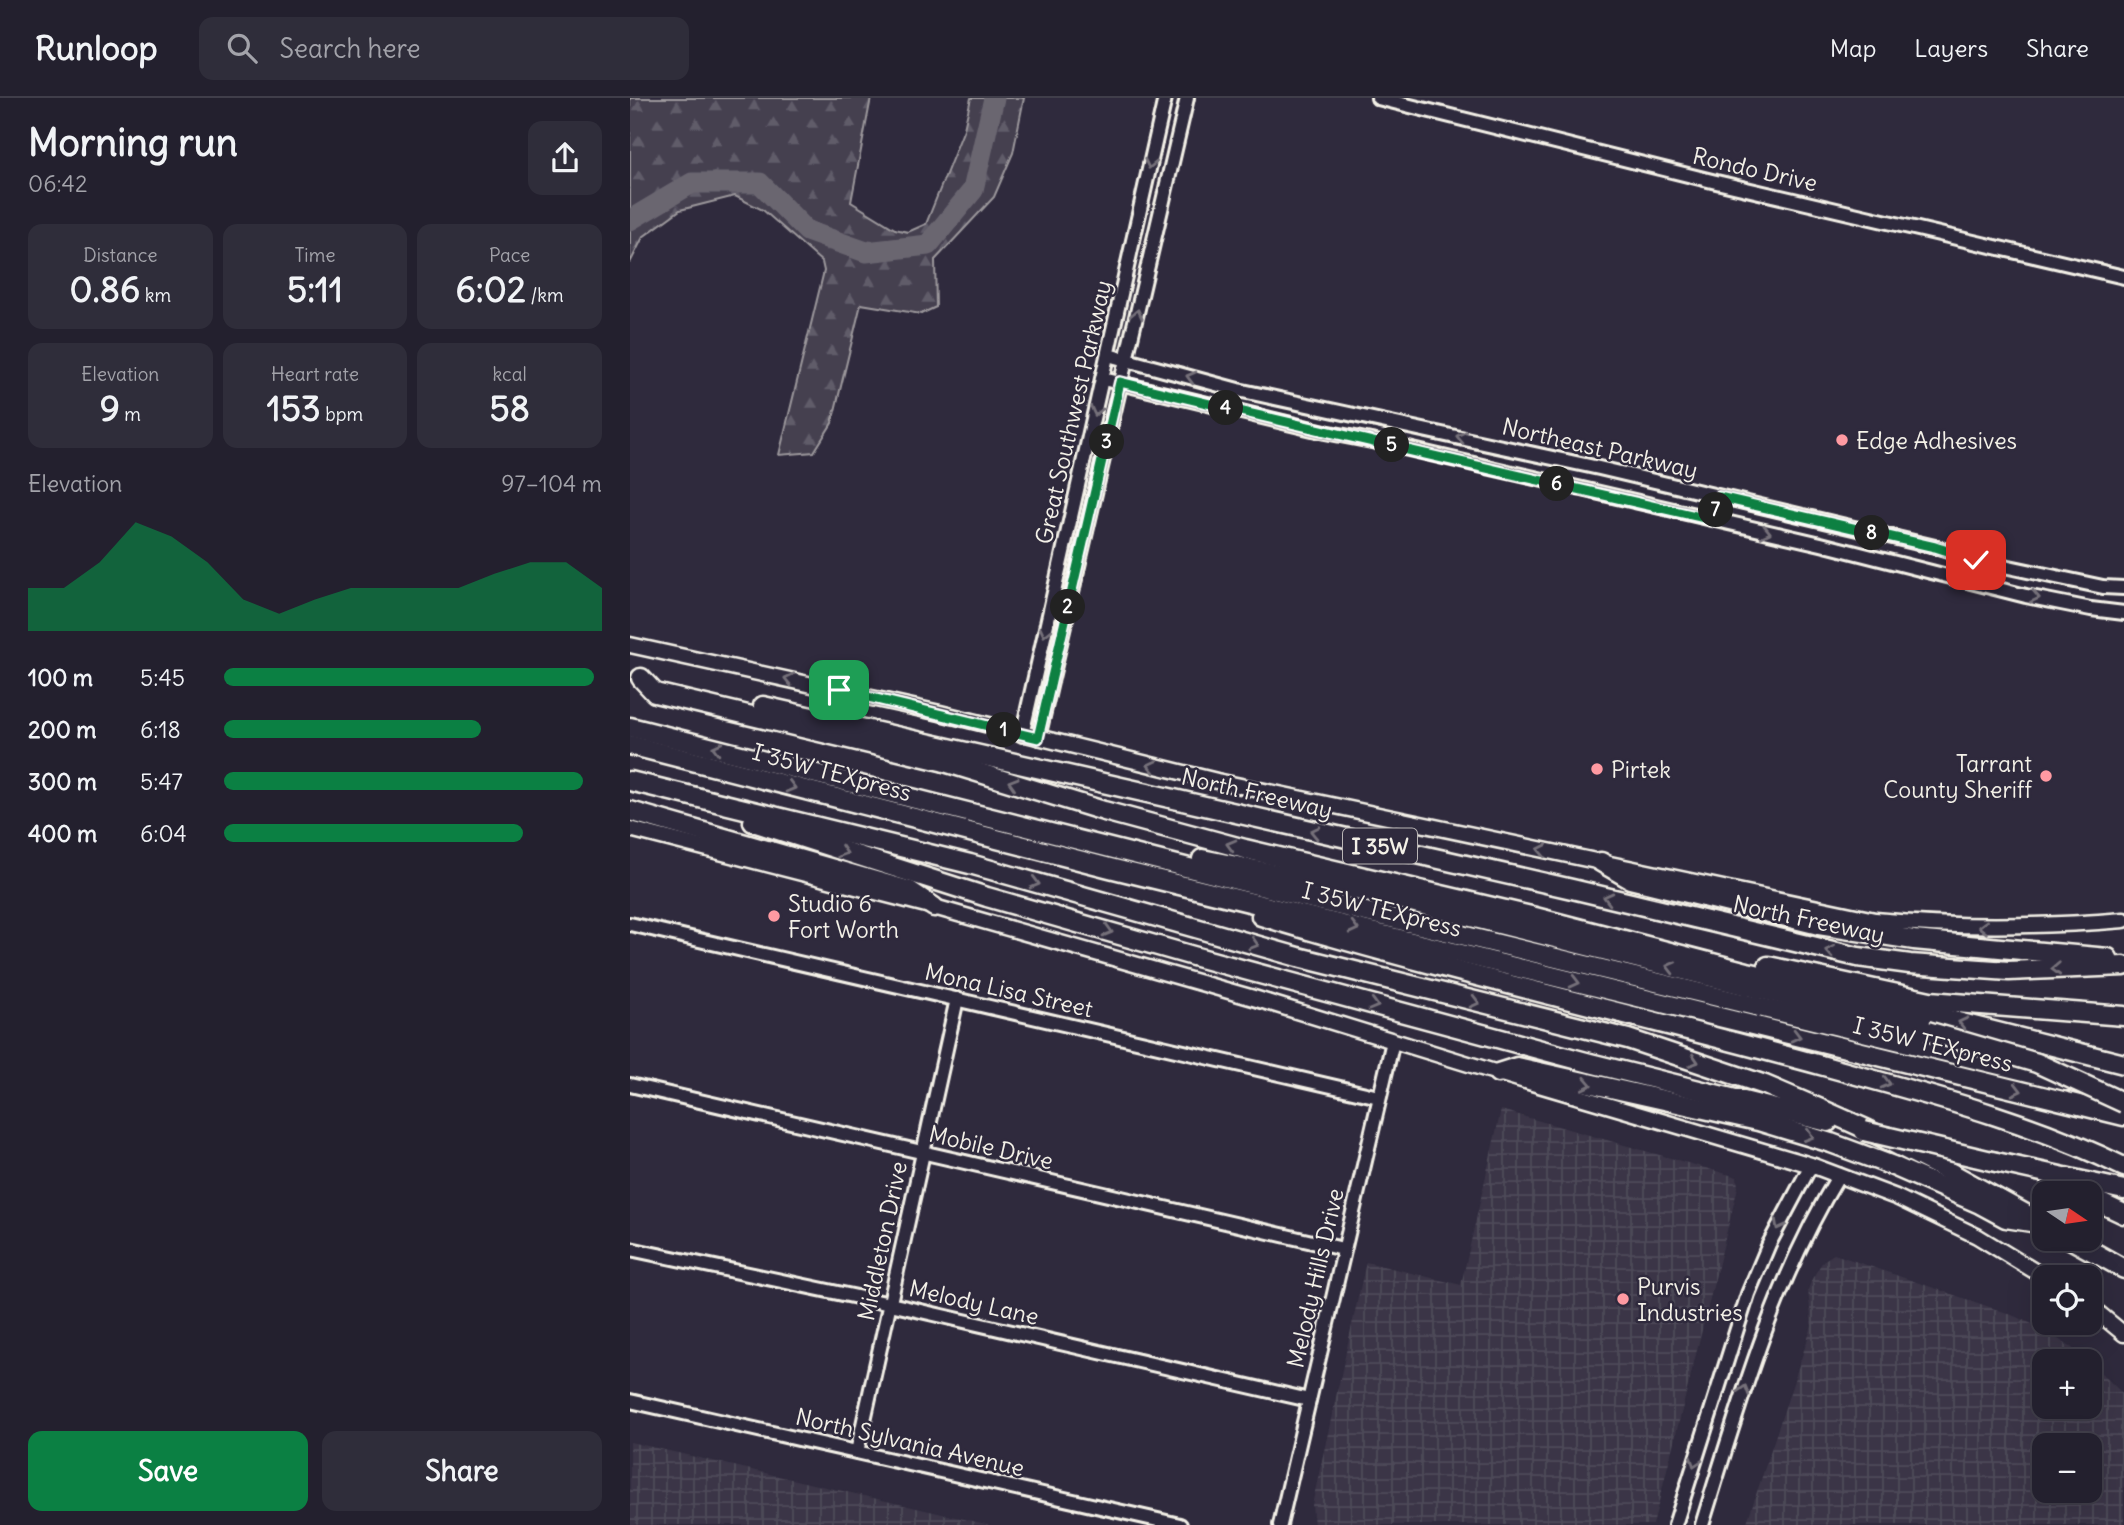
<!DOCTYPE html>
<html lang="en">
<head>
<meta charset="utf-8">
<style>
	body { margin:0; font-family:Delius,sans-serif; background:#2f2d3a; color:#f1f3f6; height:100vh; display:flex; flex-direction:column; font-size:26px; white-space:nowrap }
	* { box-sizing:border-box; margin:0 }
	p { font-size:23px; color:#a3a3aa }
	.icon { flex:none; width:38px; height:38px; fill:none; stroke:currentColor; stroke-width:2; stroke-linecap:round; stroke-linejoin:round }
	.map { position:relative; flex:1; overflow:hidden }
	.panel { display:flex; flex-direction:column; background:#23202e; width:630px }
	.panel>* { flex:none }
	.needle { width:46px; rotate:103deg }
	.controls { position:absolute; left:1402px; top:1083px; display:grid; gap:14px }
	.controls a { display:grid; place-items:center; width:70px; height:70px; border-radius:14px; background:#23202e; box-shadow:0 7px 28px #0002,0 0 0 2px #403e4a; font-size:35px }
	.pin { position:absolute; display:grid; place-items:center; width:60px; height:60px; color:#fff; margin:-30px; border-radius:14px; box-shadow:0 4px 10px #0006 }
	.km { position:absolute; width:35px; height:35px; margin:-18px; border-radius:50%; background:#222; color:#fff; font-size:19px; line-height:35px; text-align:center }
	.round { display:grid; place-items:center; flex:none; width:74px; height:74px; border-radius:14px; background:#2f2d3a }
	.summary { display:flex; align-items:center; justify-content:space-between; height:119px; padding:0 28px }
	h1 { font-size:38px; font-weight:700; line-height:52px }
	.stats { display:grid; grid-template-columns:repeat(3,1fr); gap:10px; height:119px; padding:7px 28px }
	.stats div { display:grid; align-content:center; border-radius:14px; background:#2f2d3a; text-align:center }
	.stats b { font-size:35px; font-weight:700 }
	.stats small { font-size:19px; font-weight:400 }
	.stats p { font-size:19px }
	.chart { height:196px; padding:14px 28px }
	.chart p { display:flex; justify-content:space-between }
	.chart svg { width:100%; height:126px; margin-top:7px; fill:#0b8043; opacity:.7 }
	.primary-button { display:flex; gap:14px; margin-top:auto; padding:14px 28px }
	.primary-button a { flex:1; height:80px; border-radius:14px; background:#0b8043; color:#fff; font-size:28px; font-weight:700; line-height:80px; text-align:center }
	.primary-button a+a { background:#2f2d3a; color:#f1f3f6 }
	ul { padding:0 28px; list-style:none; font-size:23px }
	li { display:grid; grid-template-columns:112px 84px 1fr; align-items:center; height:52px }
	li i { height:18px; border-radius:9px; background:#0b8043 }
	header { display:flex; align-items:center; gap:42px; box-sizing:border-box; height:98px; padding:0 35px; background:#23202e; border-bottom:2px solid #403e4a }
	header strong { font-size:33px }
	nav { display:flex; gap:38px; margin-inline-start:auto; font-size:24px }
	.search { width:490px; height:63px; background:#2f2d3a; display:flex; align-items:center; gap:18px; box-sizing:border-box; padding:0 24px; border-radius:14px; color:#a3a3aa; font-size:26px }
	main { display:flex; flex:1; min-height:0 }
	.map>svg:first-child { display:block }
	.industrial { fill:url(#industrial-grid); fill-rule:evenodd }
	.forest { fill:url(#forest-firs); stroke:#9c989c; stroke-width:2 }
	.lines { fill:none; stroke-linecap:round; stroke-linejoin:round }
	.river { stroke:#6a6670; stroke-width:21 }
	.minor-casing { stroke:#f4f1e8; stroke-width:18 }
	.major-casing { stroke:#f4f1e8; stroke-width:19 }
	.highway-casing { stroke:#f4f1e8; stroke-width:23 }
	.minor { stroke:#2f2a3d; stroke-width:12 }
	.major { stroke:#2f2a3d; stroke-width:14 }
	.highway { stroke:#2f2a3d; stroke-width:18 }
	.highway-bridge-casing { stroke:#f4f1e8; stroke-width:23; stroke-linecap:butt }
	.highway-bridge { stroke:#2f2a3d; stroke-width:18 }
	.oneway { stroke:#747079 }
	.route-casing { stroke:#fff; stroke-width:14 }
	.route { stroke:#0b8043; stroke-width:9 }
	.poi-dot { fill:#ff9aa2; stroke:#2f2a3d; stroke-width:2.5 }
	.labels { text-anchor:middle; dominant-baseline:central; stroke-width:5; stroke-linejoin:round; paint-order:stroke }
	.shield { fill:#2f2a3d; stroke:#b9b5b5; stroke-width:2 }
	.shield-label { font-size:21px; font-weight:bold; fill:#f4f1e8 }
	.street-label { font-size:23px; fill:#f4f1e8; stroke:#2f2a3d }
	.poi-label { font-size:23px; fill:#f4f1e8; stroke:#2f2a3d; text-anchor:start }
</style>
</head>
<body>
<header>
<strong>Runloop</strong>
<div class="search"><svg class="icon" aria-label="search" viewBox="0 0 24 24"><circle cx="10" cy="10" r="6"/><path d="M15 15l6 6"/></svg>Search here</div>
<nav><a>Map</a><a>Layers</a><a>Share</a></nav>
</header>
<main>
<section class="panel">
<div class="summary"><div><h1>Morning run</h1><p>06:42</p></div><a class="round"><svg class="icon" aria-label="share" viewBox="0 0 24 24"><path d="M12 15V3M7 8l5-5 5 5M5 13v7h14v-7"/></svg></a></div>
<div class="stats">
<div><p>Distance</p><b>0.86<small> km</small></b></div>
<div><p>Time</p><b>5:11</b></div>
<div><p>Pace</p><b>6:02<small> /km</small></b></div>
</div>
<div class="stats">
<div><p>Elevation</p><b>9<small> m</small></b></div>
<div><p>Heart rate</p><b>153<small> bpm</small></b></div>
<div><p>kcal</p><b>58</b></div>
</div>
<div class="chart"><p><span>Elevation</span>97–104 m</p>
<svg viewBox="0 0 160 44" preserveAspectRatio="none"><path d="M0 44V29L10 29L20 20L30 6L40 11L50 20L60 33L70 38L80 33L90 29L100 29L110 29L120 29L130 24L140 20L150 20L160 29V44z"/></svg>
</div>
<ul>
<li><b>100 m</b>5:45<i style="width:98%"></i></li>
<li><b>200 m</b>6:18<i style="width:68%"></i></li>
<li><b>300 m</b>5:47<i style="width:95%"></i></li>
<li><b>400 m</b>6:04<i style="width:79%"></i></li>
</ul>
<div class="primary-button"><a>Save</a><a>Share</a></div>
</section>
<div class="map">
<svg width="1494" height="1427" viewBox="0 0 1494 1427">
	<defs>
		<pattern id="industrial-grid" width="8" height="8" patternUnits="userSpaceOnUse" patternTransform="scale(1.75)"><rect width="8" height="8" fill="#3b3647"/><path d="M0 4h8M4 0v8" fill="none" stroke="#4e4a59"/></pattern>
		<pattern id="forest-firs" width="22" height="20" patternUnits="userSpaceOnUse" patternTransform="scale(1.75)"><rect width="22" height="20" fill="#454050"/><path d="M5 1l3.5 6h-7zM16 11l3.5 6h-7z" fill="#605c69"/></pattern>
	</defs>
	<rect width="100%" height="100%" fill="#2f2a3d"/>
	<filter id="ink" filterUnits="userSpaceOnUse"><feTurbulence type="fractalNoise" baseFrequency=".0143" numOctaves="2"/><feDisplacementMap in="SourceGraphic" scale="14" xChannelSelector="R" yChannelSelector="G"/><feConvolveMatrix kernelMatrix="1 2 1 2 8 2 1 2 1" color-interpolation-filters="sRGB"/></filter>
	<g filter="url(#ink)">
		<!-- industrial -->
		<g class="industrial">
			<path d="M871,1012L1107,1079L1108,1089L1023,1427H684L682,1407L736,1164L831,1187Z"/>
			<path d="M1204,1156L1377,1215L1409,1229L1442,1250L1458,1263L1414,1264V1309H1460V1265L1471,1275L1494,1297V1427H1116L1182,1228L1178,1192L1182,1181L1193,1163ZM1414,1348H1460V1393H1414Z"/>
			<path d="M0,1344L360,1427H0Z"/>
		</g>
		<!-- forest -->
		<path class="forest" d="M0,0H241L221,104L265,131L278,134L296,126L334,31L341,0H394L383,55L364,99L305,162L306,209L291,216L231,206L202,325L184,354L149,357L194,173L192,164L133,112L105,98L50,112L13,139L0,165Z"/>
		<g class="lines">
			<!-- river -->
			<path class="river" d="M0,122L62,85H130L177,133L236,154L298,147L343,92L364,0"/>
			<!-- minor casing -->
			<g class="minor-casing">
				<g id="minor">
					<path d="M748,0L1082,83L1494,179"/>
					<path d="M478,257L608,292L969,370L1305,449L1346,462L1473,489L1494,490"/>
					<path d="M473,281L695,334L757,346L1191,446L1396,498L1461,511L1494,515"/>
					<path d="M392,637L535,0"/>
					<path d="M408,640L557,0"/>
					<path d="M0,826L749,999"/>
					<path d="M0,987L713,1151"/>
					<path d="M0,1151L260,1206L679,1302"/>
					<path d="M0,1303L550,1427"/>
					<path d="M227,1354L327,901"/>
					<path d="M650,1427L763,943"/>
					<path d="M1045,1427L1118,1196L1139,1146L1181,1067"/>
					<path d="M1072,1427C1109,1307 1143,1185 1209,1077"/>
				</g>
			</g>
			<!-- major casing -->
			<g class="major-casing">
				<g id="major">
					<path d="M0,547L310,615L587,683L1245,822C1329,830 1410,829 1494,822"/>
					<path d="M0,731L304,809L627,901L868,975L1181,1067L1266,1099L1347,1138L1416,1180"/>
					<path d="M1460,1208L1494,1236"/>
				</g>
			</g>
			<!-- highway casing -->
			<g class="highway-casing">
				<g id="highway">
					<path d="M11,580L25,595L311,663L474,713L615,751L901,818L1117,874L1300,917L1494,966"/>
					<path d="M133,608L942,791L1228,859L1280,866L1379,873L1494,868"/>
					<path d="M0,629L682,801L1436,983"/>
					<path d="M0,647L480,770L1494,1018"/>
					<path d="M0,683L340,766L668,859L998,941L1135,987L1191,1011L1236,1031L1314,1071L1414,1126"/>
					<path d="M0,713L280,793L304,809"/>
					<path d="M123,724L357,799L563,858L960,965L1198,1024"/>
					<path d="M572,761L765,800L1297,933"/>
					<path d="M971,764L1000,781L1189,827L1284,842L1478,860"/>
					<path d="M631,818C817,874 1007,917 1194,968C1298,997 1396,1021 1494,1069"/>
					<path d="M1138,868L1300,903L1494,918"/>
					<path d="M868,975L887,969L1128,1023L1201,1045L1263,1068L1350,1106L1376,1120L1401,1124"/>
					<path d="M1366,1064L1494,1092"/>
					<path d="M1460,1100L1494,1116"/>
					<path d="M1440,1141L1494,1171"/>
				</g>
			</g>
			<!-- minor -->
			<use href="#minor" class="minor"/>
			<!-- major -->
			<use href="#major" class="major"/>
			<!-- highway -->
			<use href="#highway" class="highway"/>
			<!-- highway-bridge casing -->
			<g class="highway-bridge-casing">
				<g id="highway-bridge">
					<path d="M1297,933L1407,965L1494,1005"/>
					<path d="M1234,1033L1366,1064"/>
				</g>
			</g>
			<!-- highway-bridge -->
			<use href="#highway-bridge" class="highway-bridge"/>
		</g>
		<!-- one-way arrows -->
		<defs><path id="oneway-chevron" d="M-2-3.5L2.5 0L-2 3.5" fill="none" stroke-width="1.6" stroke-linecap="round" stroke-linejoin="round" transform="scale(1.75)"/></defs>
		<g class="oneway">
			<use href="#oneway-chevron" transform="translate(520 66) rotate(102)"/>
			<use href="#oneway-chevron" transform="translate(507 216) rotate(-77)"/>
			<use href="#oneway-chevron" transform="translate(561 279) rotate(-165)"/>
			<use href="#oneway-chevron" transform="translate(466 313) rotate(103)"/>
			<use href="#oneway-chevron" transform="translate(831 339) rotate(-167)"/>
			<use href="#oneway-chevron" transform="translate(1136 434) rotate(13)"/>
			<use href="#oneway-chevron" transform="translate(1405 499) rotate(12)"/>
			<use href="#oneway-chevron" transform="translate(415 534) rotate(103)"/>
			<use href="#oneway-chevron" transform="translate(159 581) rotate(-167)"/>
			<use href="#oneway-chevron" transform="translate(87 650) rotate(-166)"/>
			<use href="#oneway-chevron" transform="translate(522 668) rotate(-167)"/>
			<use href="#oneway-chevron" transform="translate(383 685) rotate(-163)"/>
			<use href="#oneway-chevron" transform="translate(161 689) rotate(15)"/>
			<use href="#oneway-chevron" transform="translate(685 734) rotate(-167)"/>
			<use href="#oneway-chevron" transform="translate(601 747) rotate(-165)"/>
			<use href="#oneway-chevron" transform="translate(912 752) rotate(-169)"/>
			<use href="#oneway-chevron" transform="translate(213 754) rotate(18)"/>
			<use href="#oneway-chevron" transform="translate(405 785) rotate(15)"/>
			<use href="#oneway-chevron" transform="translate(978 800) rotate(-166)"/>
			<use href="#oneway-chevron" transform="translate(1353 829) rotate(-179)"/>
			<use href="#oneway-chevron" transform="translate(724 830) rotate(14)"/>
			<use href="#oneway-chevron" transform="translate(478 833) rotate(16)"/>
			<use href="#oneway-chevron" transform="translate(624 846) rotate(17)"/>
			<use href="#oneway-chevron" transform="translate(1200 853) rotate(-169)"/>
			<use href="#oneway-chevron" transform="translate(1041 869) rotate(-166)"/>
			<use href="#oneway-chevron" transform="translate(1426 871) rotate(178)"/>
			<use href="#oneway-chevron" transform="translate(945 884) rotate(14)"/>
			<use href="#oneway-chevron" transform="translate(845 904) rotate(14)"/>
			<use href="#oneway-chevron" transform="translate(744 907) rotate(15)"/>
			<use href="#oneway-chevron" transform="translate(1333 925) rotate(-166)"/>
			<use href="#oneway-chevron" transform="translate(1166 938) rotate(14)"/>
			<use href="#oneway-chevron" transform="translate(1064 963) rotate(18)"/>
			<use href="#oneway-chevron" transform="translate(1256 985) rotate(15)"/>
			<use href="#oneway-chevron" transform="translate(957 986) rotate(12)"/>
			<use href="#oneway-chevron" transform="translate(1387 992) rotate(14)"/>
			<use href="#oneway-chevron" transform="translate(1179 1038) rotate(17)"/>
			<use href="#oneway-chevron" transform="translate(1149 1127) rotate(118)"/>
			<use href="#oneway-chevron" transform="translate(1114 1292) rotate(-73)"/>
			<use href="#oneway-chevron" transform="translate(1065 1364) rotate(108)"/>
		</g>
	</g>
	<g class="lines" filter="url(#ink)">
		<!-- route casing -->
		<g class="route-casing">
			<path id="route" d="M209,592L408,640L490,284C687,333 885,376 1083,422L1089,399L1305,449L1346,462"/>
		</g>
		<!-- route -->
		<use href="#route" class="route"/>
	</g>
	<!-- markers -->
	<g class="poi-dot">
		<circle cx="1212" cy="342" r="7"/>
		<circle cx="967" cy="671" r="7"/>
		<circle cx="1416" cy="678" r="7"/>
		<circle cx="144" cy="818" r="7"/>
		<circle cx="993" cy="1201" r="7"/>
	</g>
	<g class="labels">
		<!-- shield labels -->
		<rect class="shield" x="713" y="730.5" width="74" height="35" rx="5"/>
		<g class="shield-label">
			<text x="750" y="748">I 35W</text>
		</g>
		<!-- street labels -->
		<g class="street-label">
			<text transform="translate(1125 71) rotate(13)">Rondo Drive</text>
			<text transform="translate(443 314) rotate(-77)">Great Southwest Parkway</text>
			<text transform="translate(970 350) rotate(13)">Northeast Parkway</text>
			<text transform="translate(202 674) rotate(15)">I 35W TEXpress</text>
			<text transform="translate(627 695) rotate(13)">North Freeway</text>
			<text transform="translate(752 811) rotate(14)">I 35W TEXpress</text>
			<text transform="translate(1179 821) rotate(12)">North Freeway</text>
			<text transform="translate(379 892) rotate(13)">Mona Lisa Street</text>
			<text transform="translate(1303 946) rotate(14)">I 35W TEXpress</text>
			<text transform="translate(361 1049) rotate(13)">Mobile Drive</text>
			<text transform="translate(252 1143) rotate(-78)">Middleton Drive</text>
			<text transform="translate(685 1180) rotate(-77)">Melody Hills Drive</text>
			<text transform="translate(344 1204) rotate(13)">Melody Lane</text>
			<text transform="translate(280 1344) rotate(13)">North Sylvania Avenue</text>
		</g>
		<!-- poi labels -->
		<g class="poi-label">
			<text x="1226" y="342">Edge Adhesives</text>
			<text x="1402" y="665" text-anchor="end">Tarrant<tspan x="1402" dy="26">County Sheriff</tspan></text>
			<text x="981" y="671">Pirtek</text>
			<text x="158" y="805">Studio 6<tspan x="158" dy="26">Fort Worth</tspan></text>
			<text x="1007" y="1188">Purvis<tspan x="1007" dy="26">Industries</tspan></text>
		</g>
	</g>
</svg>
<div class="controls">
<a><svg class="needle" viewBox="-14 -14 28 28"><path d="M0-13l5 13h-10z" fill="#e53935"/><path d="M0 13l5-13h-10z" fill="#a3a3aa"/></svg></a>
<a><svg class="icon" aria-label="locate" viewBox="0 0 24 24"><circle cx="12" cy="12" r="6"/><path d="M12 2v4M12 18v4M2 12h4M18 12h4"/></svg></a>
<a>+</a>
<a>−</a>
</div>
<div class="pin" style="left:209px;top:592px;background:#1e9e55"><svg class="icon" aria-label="arrive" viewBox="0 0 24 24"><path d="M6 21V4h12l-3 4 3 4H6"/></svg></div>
<div class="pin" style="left:1346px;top:462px;background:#d93025"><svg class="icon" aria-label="check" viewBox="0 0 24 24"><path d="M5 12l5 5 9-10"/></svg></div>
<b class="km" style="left:374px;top:632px">1</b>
<b class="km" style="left:438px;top:509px">2</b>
<b class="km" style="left:477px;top:344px">3</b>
<b class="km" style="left:596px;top:310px">4</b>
<b class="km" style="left:762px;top:347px">5</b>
<b class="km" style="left:927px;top:386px">6</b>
<b class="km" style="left:1086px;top:412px">7</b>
<b class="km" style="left:1242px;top:435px">8</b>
</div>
</main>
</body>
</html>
